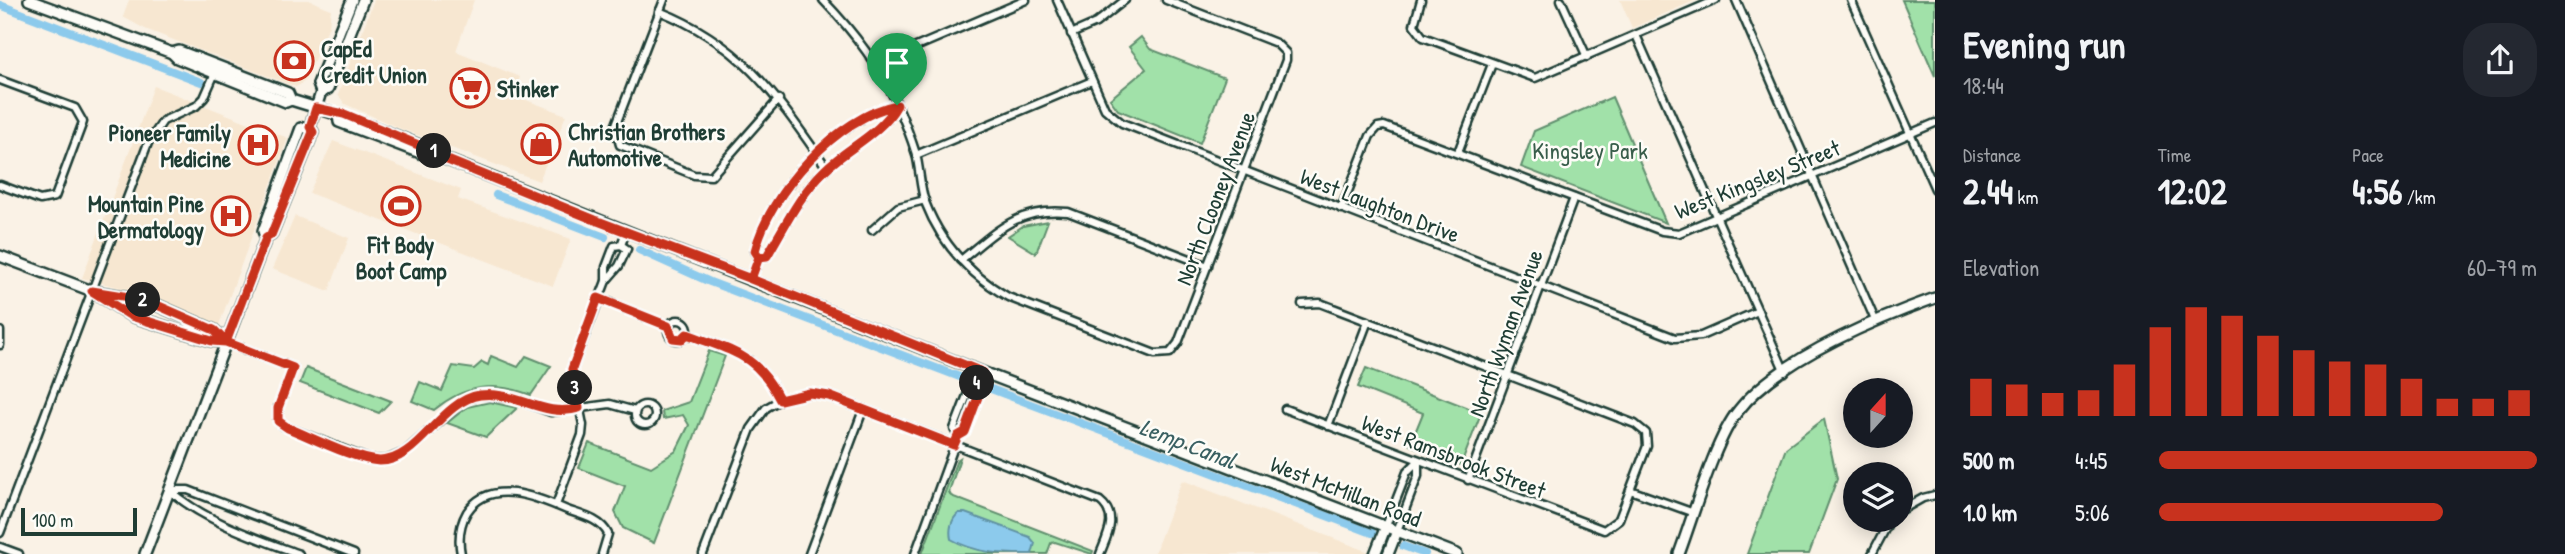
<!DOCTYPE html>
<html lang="en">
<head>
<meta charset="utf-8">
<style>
	body { margin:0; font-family:"Patrick Hand",sans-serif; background:#242831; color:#f1f3f6; height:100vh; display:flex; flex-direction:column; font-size:26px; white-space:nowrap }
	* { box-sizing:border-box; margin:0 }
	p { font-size:23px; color:#9ea1a6 }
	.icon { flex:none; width:38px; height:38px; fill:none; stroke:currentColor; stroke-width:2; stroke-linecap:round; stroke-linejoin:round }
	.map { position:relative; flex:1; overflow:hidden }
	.panel { display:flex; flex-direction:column; background:#171b24; width:630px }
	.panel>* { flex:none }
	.needle { width:46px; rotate:21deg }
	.buttons { position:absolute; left:1843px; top:378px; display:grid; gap:14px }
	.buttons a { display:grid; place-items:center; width:70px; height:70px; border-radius:50%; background:#171b24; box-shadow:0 4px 18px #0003; font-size:35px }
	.scale { position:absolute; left:21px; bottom:18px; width:116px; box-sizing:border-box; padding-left:7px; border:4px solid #1f3d34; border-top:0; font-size:19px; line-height:24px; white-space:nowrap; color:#1f3d34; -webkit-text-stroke:5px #fdfcf7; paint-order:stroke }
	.pin { position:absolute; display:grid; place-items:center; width:60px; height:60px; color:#fff; margin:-72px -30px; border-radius:50% 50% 50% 0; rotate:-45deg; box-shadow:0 0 7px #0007 }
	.pin .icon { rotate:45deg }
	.km { position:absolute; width:35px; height:35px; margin:-18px; border-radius:50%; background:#222; color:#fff; font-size:19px; line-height:35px; text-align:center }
	.round { display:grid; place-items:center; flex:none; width:74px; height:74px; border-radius:28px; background:#242831 }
	.head { display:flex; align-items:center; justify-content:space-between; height:119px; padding:0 28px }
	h1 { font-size:38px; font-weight:800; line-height:52px }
	.stats { display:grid; grid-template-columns:repeat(3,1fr); gap:10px; height:119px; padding:7px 28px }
	.stats div { display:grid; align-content:center }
	.stats b { font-size:35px; font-weight:800 }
	.stats small { font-size:19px; font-weight:400 }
	.stats p { font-size:19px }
	.chart { height:196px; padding:14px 28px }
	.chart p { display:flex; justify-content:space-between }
	.chart svg { width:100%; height:126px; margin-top:7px; stroke:#c8321e; stroke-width:6 }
	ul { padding:0 28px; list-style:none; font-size:23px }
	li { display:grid; grid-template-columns:112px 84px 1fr; align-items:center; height:52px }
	li i { height:18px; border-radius:9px; background:#c8321e }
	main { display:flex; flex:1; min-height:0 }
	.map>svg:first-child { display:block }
	.built { fill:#f7e7d1 }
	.green { fill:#a1e1a9; stroke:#608f6e; stroke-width:2 }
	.water { fill:#8ccaec; stroke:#6092a2; stroke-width:2 }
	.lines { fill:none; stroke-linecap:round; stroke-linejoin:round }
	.canal { stroke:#8ccaec; stroke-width:8 }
	.street-casing { stroke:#1f3d34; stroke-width:11 }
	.secondary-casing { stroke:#1f3d34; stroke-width:14 }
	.street { stroke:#fdfcf7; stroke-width:6 }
	.secondary { stroke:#fdfcf7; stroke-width:9 }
	.route-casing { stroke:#fff; stroke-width:14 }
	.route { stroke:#c8321e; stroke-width:9 }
	.labels { text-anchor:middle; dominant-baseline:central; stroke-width:5; stroke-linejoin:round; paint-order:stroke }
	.poi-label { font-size:23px; font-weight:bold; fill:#1f3d34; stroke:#fdfcf7; text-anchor:start }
	.park-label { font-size:23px; fill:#395e4b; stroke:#fdfcf7 }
	.street-label { font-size:23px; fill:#1f3d34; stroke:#fdfcf7 }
	.water-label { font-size:24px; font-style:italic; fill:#3a6062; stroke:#fdfcf7 }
</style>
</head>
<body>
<main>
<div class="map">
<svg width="1935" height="554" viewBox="0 0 1935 554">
	<rect width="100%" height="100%" fill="#faf2e6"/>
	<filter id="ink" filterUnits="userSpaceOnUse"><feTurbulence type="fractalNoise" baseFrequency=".0143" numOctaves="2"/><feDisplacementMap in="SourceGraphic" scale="14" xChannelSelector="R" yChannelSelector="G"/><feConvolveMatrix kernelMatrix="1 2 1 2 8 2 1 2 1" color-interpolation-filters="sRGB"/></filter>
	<g filter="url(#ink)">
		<!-- built -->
		<g class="built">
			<path d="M129,0H309L331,9L329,26L305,81L296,87L145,29L123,17Z"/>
			<path d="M374,0H474L456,51L520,77L513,95L566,115L539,181L401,129L345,104L338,95Z"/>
			<path d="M1620,0H1696L1632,28Z"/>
			<path d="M154,86L288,138L219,325L152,296L82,278Z"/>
			<path d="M333,141L461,190L458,199L571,239L553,286L309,193Z"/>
			<path d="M295,216L349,238L329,291L272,269Z"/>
			<path d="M1182,480L1369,552L1368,554H1154Z"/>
		</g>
		<!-- green -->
		<g class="green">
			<path d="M1902,0H1935V76Z"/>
			<path d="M1141,37L1150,49L1225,78L1200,143L1118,110L1110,99L1146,69L1129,47Z"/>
			<path d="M1612,97L1666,223L1521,167L1534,131Z"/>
			<path d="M1048,221L1036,253L1008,236L1023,226Z"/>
			<path d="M709,351L725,356L654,543L623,528L615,512L625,486L579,468L589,443L651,467L676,451L689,425L683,415L663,419L662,411L689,402Z"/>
			<path d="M491,356L518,367L526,356L551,366L531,395C494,381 464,385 434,410L412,401L420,382L442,391L453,366L474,369L482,362L488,365Z"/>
			<path d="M306,368L391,401L379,413L300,383Z"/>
			<path d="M1366,368L1481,413L1461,465L1410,445L1423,413L1358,387Z"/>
			<path d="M490,402L517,408L486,437L447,423L467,407Z"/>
			<path d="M1824,419L1837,479L1809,554H1747L1786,448Z"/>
			<path d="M960,458L949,492L951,496L1093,551L1092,554L1055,542L1051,543L1047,554H922L957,460Z"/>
		</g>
		<!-- water -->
		<path class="water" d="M959,513H965L1030,537L1035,543L1032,554C1002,554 977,554 951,539C949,530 951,519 959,513Z"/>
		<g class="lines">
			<!-- canal -->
			<g class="canal">
				<path d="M0,5L201,82"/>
				<path d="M496,195L605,237"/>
				<path d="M639,250L710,282L965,379"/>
				<path d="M991,389L1372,533"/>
				<path d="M1403,546L1425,554"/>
			</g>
			<!-- street casing -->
			<g class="street-casing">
				<g id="street">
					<path d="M664,0L615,127L620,145L694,175L711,176L779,99"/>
					<path d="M823,0C853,31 879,65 897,104C904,120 911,138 916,154C920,170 920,187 925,202C941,243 970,275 1008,297L1155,354L1170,353L1178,343L1286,60V53L1276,43L1166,0"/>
					<path d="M1057,0L1105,109L1122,123L1675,338L1701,336L1758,311"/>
					<path d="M1421,0L1414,25L1423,37L1535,78L1716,0"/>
					<path d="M1561,0L1587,57"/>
					<path d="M1736,0L1875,320"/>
					<path d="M1851,0L1935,189"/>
					<path d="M659,11C743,44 777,97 827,168"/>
					<path d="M1071,34L1096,23L1125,0"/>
					<path d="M1636,35L1785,372"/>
					<path d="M876,64L1026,0"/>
					<path d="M0,80L75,108L83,122L55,197L40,200L0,185"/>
					<path d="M1458,152L1492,64"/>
					<path d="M916,155L1092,81"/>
					<path d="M1341,209L1370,136L1378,127L1384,126L1662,231L1679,233L1935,123"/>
					<path d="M872,230L898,207L925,200"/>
					<path d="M961,260C997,231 1018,207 1068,212L1208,266"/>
					<path d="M751,279L759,257L755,251C769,193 838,116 897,105C881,134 848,147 825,170C799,195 785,226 767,256L759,257"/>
					<path d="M606,281L619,266L627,249L621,245"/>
					<path d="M599,298L668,326"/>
					<circle cx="678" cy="330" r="10"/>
					<path d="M0,331V345"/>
					<path d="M687,334C733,352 757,353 780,400L810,393L829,396L1100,501C1119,516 1107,536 1100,554"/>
					<path d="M226,342L293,368L278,408V421L284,426L371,460H386L405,452L463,401L479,395L513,398L551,412L610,404L635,411"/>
					<path d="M977,385L981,389L965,432L958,436L954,429L971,385H977L982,372"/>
					<circle cx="645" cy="415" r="10"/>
					<path d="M1285,409L1604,530L1619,519L1647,446L1646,433L1635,424L1320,303L1302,304"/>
					<path d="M1328,426L1368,321"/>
					<path d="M1468,480L1574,198"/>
					<path d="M169,490H188L354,554"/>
					<path d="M169,490C204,521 256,538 299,554"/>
					<path d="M1630,490L1694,513"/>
					<path d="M556,505L582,435L583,425L572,369L606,281V267L614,246L621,245L626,232"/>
					<path d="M1900,511L1923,498L1935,495"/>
					<path d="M1386,526L1407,472L1418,461"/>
					<path d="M1397,531L1418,476V461"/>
					<path d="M0,533L148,143L163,121L196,106L204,98L215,73"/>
					<path d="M0,547L19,554"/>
					<path d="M461,554C458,539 459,526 467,512C490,477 537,497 567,510C581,515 601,519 608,534L602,554"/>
					<path d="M703,554L751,429L766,408L780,400"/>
					<path d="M809,554L863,410"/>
					<path d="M915,554L955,444"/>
					<path d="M1872,554L1890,520"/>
				</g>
			</g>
			<!-- secondary casing -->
			<g class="secondary-casing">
				<g id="secondary">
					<path d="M29,0L172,53L177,58L286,102L291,100C341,115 388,131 435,152L440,157L982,372L1457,554"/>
					<path d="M172,53L179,51L288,93L291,100"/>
					<path d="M321,92L328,89L363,0"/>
					<path d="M338,115L339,122L436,159L440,157"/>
					<path d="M266,238L263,231L301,128L310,127"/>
					<path d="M0,256L92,291L135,298L157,305L214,330L226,342"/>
					<path d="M94,292L131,316L212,341L226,342"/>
					<path d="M145,554L266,238L271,235L313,132L310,127L321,92L318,84L352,0"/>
					<path d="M1375,554L1386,526"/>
					<path d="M1388,554L1397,531"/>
					<path d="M1679,554C1693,517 1715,439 1738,411C1778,359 1874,320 1935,298"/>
				</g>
			</g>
			<!-- street -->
			<use href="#street" class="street"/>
			<!-- secondary -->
			<use href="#secondary" class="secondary"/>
		</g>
	</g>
	<g class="lines" filter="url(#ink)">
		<!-- route casing -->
		<g class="route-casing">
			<path id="route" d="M897,105C881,134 848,147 825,170C799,195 785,226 767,256L759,257L751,279L595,220L440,157L435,152L344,114L316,108L310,127L313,132L271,235L266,238L226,342L212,341L131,316L92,291L135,298L157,305L214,330L226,342L293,368L278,408V421L288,428C313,438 354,459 379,461C418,462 440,401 480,395C516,390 543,419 579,408L572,369L598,298L668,326L673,338L682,339L687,334C733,352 756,353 780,400L810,393L829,396L954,445L958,436L965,432L981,389L976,385L982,372L751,279L759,257L755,251C769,193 838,116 897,105"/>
		</g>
		<!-- route -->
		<use href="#route" class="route"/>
	</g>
	<!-- icons -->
	<defs>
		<g id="bank-ring" transform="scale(2.0125)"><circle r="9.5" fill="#fdfcf7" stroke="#c8321e" stroke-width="1.5"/><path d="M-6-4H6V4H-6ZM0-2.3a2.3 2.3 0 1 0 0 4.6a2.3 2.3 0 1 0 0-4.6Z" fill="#c8321e"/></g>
		<g id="supermarket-ring" transform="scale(2.0125)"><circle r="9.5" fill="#fdfcf7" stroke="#c8321e" stroke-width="1.5"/><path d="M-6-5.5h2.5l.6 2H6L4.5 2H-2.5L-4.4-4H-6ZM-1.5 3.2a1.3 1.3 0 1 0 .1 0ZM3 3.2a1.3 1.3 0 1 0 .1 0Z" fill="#c8321e"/></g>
		<g id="shop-ring" transform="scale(2.0125)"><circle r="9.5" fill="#fdfcf7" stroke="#c8321e" stroke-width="1.5"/><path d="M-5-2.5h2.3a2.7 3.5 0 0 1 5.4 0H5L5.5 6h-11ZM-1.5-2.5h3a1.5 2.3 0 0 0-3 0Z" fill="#c8321e"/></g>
		<g id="hospital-ring" transform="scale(2.0125)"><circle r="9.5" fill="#fdfcf7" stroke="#c8321e" stroke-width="1.5"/><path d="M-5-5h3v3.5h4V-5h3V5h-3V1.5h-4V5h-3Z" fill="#c8321e"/></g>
		<g id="stadium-ring" transform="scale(2.0125)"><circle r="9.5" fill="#fdfcf7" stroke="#c8321e" stroke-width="1.5"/><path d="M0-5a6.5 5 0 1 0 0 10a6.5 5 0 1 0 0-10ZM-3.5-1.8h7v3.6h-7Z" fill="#c8321e"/></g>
	</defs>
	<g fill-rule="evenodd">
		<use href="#bank-ring" x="294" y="61"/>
		<use href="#supermarket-ring" x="470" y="88"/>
		<use href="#shop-ring" x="541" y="144"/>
		<use href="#hospital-ring" x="258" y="145"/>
		<use href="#stadium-ring" x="401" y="206"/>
		<use href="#hospital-ring" x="231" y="216"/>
	</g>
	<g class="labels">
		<!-- poi labels -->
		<g class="poi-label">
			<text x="321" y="48">CapEd<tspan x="321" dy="26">Credit Union</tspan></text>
			<text x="497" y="88">Stinker</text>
			<text x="568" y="131">Christian Brothers<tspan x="568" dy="26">Automotive</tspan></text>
			<text x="231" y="132" text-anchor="end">Pioneer Family<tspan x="231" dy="26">Medicine</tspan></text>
			<text x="204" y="203" text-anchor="end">Mountain Pine<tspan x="204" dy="26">Dermatology</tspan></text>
			<text x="401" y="244" text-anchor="middle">Fit Body<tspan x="401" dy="26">Boot Camp</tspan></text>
		</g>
		<!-- park labels -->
		<g class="park-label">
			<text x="1590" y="150">Kingsley Park</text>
		</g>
		<!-- street labels -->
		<g class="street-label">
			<text transform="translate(1757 179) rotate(-22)">West Kingsley Street</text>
			<text transform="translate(1215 198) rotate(-69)">North Clooney Avenue</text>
			<text transform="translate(1380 205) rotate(21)">West Laughton Drive</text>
			<text transform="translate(1505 333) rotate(-70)">North Wyman Avenue</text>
			<text transform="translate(1454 456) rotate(21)">West Ramsbrook Street</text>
			<text transform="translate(1346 491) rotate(21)">West McMillan Road</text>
		</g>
		<!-- water labels -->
		<g class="water-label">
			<text transform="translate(1188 443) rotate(21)">Lemp Canal</text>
		</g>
	</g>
</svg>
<div class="buttons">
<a><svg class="needle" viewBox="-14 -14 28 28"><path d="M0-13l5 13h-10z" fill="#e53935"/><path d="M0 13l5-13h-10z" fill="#9ea1a6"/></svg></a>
<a><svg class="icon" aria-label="layers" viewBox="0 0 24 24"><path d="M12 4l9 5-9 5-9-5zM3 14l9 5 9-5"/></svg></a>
</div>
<div class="scale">100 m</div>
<div class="pin" style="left:897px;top:105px;background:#1e9e55"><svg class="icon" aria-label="arrive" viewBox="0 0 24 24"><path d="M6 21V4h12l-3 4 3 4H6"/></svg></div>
<b class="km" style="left:434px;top:151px">1</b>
<b class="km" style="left:143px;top:300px">2</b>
<b class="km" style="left:575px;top:388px">3</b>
<b class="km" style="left:977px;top:383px">4</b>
</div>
<section class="panel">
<div class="head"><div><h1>Evening run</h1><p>18:44</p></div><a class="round"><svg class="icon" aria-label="share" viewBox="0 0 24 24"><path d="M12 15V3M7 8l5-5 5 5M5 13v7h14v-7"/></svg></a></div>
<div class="stats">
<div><p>Distance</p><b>2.44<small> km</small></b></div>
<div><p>Time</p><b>12:02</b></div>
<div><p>Pace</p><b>4:56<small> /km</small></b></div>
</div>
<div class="chart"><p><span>Elevation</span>60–79 m</p>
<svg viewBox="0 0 160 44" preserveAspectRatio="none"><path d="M5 44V31M15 44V33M25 44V36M35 44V35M45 44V26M55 44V13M65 44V6M75 44V9M85 44V16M95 44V21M105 44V25M115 44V26M125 44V31M135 44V38M145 44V38M155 44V35"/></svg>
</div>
<ul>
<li><b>500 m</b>4:45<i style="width:100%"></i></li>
<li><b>1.0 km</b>5:06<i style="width:75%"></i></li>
</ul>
</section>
</main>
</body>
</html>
